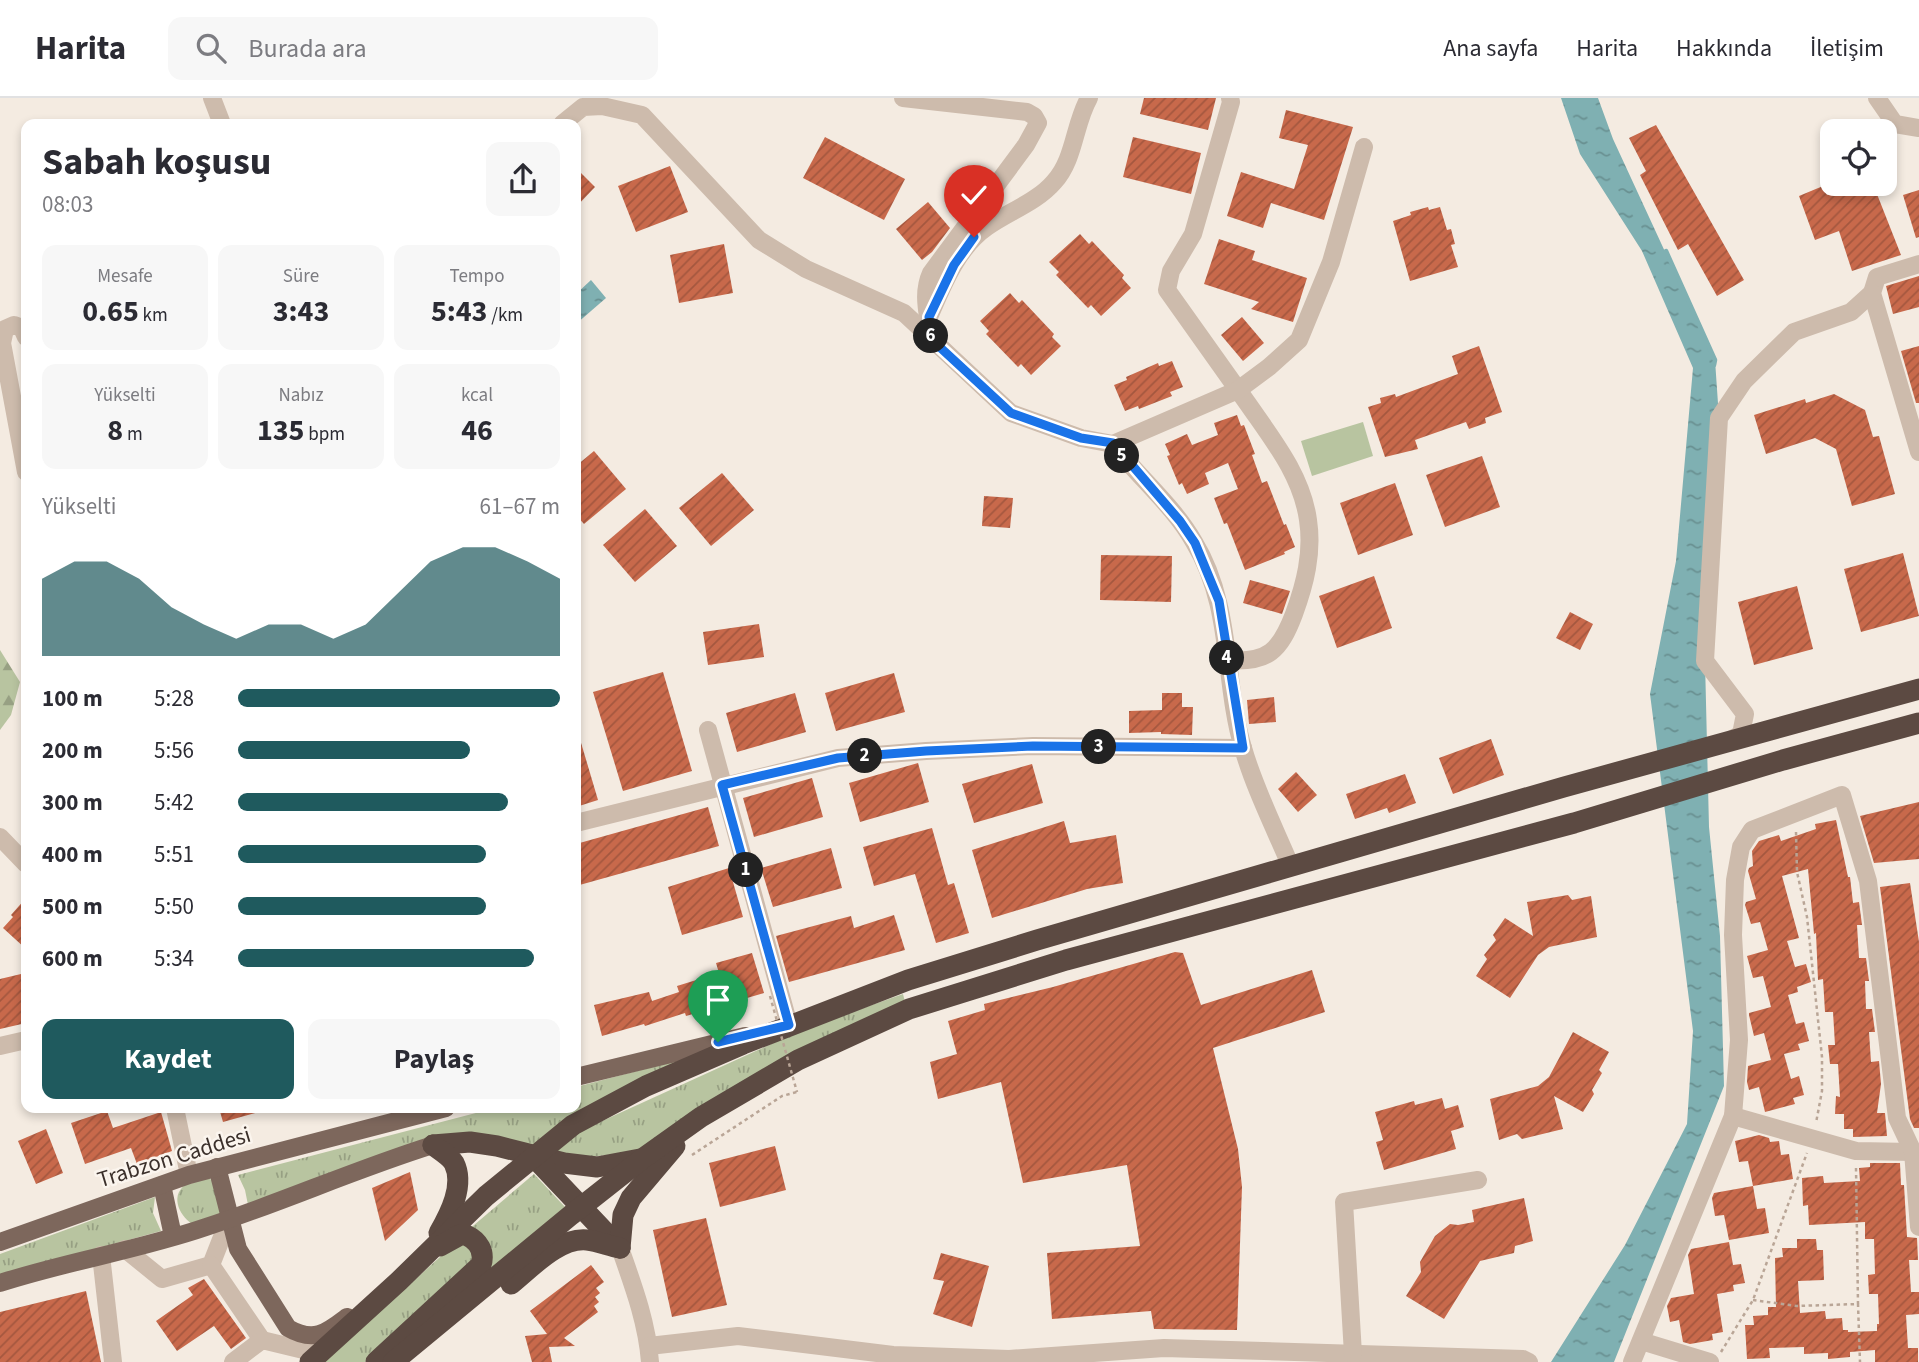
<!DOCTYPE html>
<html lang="tr">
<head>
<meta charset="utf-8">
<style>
	body { margin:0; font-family:"Source Sans 3",sans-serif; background:#f7f7f7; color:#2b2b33; height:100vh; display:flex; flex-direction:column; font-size:26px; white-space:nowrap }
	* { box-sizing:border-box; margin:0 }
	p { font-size:23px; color:#7c7c81 }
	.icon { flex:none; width:38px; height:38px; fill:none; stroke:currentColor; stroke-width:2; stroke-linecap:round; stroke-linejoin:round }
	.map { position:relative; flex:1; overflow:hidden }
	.sheet { position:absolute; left:21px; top:21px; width:560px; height:994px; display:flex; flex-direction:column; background:#fff; border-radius:14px; box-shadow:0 4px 10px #0003 }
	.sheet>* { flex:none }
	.controls { position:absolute; left:1820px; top:21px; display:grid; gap:14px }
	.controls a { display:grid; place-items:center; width:77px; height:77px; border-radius:14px; background:#fff; box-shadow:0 4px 10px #0003; font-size:35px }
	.pin { position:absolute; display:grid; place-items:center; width:60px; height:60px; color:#fff; margin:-72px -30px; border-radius:50% 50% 50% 0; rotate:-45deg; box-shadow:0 0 7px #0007 }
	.pin .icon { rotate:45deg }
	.km { position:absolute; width:35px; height:35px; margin:-18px; border-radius:50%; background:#222; color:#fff; font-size:19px; line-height:35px; text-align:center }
	.round { display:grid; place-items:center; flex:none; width:74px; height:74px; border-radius:14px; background:#f7f7f7 }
	.head { display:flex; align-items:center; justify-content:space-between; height:119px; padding:0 21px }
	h1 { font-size:38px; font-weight:700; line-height:52px }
	.metrics { display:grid; grid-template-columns:repeat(3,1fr); gap:10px; height:119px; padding:7px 21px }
	.metrics div { display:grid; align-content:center; border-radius:14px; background:#f7f7f7; text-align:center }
	.metrics b { font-size:30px; font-weight:700 }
	.metrics small { font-size:19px; font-weight:400 }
	.metrics p { font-size:19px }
	.chart { height:196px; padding:14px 21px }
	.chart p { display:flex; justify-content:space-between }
	.chart svg { width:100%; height:126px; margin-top:7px; fill:#1f5a5e; opacity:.7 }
	.cta { display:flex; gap:14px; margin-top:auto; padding:14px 21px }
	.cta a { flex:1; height:80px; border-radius:14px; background:#1f5a5e; color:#fff; font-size:28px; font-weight:700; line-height:80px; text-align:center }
	.cta a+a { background:#f7f7f7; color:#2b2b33 }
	ul { padding:0 21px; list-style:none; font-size:23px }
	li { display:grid; grid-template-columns:112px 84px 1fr; align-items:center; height:52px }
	li i { height:18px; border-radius:9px; background:#1f5a5e }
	header { display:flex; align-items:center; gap:42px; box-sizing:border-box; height:98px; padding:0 35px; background:#fff; border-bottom:2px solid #e1e1e2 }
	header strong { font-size:33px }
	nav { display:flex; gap:38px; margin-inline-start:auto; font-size:24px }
	.search { width:490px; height:63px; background:#f7f7f7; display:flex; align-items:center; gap:18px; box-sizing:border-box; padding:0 24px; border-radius:14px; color:#7c7c81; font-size:26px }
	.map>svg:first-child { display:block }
	.grass { fill:url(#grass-tufts) }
	.forest { fill:url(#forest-firs) }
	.pitch { fill:#b8c4a0 }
	.water { fill:url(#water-ripples) }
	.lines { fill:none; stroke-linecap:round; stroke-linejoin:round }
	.stream { stroke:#7fb0b2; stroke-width:4.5 }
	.building { fill:url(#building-hatch) }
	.path { stroke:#b9a596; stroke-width:2.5; stroke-dasharray:3.5 3.5; stroke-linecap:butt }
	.minor { stroke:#cdbbac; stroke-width:18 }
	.major { stroke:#7d675c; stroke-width:18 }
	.highway { stroke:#5c4a42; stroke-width:21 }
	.path-bridge { stroke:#b9a596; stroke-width:2.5; stroke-dasharray:3.5 3.5; stroke-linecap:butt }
	.route-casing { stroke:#fff; stroke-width:14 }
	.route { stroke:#1a73e8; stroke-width:9 }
	.labels { text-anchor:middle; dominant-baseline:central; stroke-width:5; stroke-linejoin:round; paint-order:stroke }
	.street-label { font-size:23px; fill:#3b302b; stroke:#fbf5ee }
</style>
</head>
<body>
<header>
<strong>Harita</strong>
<div class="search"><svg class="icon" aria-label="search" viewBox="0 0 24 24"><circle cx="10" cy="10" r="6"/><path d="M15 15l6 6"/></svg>Burada ara</div>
<nav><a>Ana sayfa</a><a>Harita</a><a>Hakkında</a><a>İletişim</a></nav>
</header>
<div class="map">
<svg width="1919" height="1264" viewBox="0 0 1919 1264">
	<defs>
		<pattern id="grass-tufts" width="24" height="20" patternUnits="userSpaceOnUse" patternTransform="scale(1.75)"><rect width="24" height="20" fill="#b8c4a0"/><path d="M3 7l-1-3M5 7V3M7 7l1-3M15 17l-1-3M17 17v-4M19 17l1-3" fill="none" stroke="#97a083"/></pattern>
		<pattern id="forest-firs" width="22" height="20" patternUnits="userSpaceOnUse" patternTransform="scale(1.75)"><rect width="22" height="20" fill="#b8c4a0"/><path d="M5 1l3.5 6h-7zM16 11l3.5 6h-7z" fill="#97a083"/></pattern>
		<pattern id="water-ripples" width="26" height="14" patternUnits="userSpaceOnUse" patternTransform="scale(1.75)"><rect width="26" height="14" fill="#7fb0b2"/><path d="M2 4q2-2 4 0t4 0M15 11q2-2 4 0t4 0" fill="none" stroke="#699091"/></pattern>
		<pattern id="building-hatch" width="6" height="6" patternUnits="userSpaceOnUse" patternTransform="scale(1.75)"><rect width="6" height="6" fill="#c8694b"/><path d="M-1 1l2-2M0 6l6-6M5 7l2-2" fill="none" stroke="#a4573f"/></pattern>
	</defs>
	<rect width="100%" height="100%" fill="#f4ebe1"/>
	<!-- grass -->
	<g class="grass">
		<path d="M903,896L905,904L641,1053L590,1059L546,1053L589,1029L804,931Z"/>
		<path d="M698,957L533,1048L473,1037L248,1107L245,1092L238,1077L495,1010H576V989Z"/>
		<path d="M534,1076L565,1109L383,1264L476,1181L467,1133Z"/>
		<path d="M207,1080L215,1083L222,1118L194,1127C181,1120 169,1099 185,1087C190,1083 201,1082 207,1080Z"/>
		<path d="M155,1099L153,1115L161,1133L0,1177V1156Z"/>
		<path d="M462,1145L476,1155L470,1170L365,1264H323L450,1150Z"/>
	</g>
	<!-- forest -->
	<path class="forest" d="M0,552L20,584L11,617L0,632Z"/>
	<!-- pitch -->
	<path class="pitch" d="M1363,324L1373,358L1312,378L1301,343Z"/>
	<!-- water -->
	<g class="water">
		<path d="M1561,0H1598L1613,41L1715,262L1719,320L1705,563L1709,729L1720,838L1724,988L1614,1264H1551L1625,1147L1687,1026L1693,933L1650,596L1676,463L1693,270L1642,153L1580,56Z"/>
		<path d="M591,182L606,200L576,226V196Z"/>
	</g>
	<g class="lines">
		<!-- stream -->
		<path class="stream" d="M1666,153L1715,262L1714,267"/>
	</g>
	<!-- building -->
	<g class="building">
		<path d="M1144,0H1216L1208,32L1140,16Z"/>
		<path d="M1286,12L1353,29L1324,122L1271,105L1263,130L1227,118L1241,74L1294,91L1308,47L1279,40Z"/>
		<path d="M1656,27L1744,182L1717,198L1688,146L1678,152L1640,77L1646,73L1629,40Z"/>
		<path d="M825,39L905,81L884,122L803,80Z"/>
		<path d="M1133,39L1201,55L1191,96L1123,79Z"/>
		<path d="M670,68L688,114L636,134L618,88Z"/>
		<path d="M576,70L595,89L576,109Z"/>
		<path d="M1855,86H1873L1901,157L1852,173L1839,133L1815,142L1799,98L1823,88L1827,97Z"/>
		<path d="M1919,92V139L1916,140L1903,97Z"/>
		<path d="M928,104L950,130L932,154L922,162L896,131Z"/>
		<path d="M1428,109L1429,112L1440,109L1447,132L1451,131L1455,146L1451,147L1458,169L1410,183L1393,123L1411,117L1410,114Z"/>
		<path d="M1080,136L1089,146L1092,143L1124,177L1122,180L1131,190L1101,218L1091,207L1088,210L1056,177L1059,174L1049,164Z"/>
		<path d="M1219,141L1255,153L1252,162L1307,180L1293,224L1251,211L1259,204L1204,186Z"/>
		<path d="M724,146L733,195L679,205L670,157Z"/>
		<path d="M1919,178V209L1893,216L1886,188Z"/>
		<path d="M1010,195L1019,205L1022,202L1054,236L1052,239L1061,248L1031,277L1021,266L1018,269L986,236L989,233L980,223Z"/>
		<path d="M1242,219L1264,245L1243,263L1221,237Z"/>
		<path d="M1479,248L1502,314L1485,320L1486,325L1469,331L1466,324L1415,342L1418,351L1385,359L1368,309L1381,305L1380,300L1395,296L1396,299L1458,276L1452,258Z"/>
		<path d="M1919,248V305H1916L1901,253Z"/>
		<path d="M1172,263L1183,289L1170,294L1172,298L1139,311L1138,308L1125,313L1114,287L1127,282L1126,279L1158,265L1159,268Z"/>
		<path d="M1834,296L1865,312L1873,339L1879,338L1895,396L1852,408L1836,351L1815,340L1766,356L1754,317L1805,301L1806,305Z"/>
		<path d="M1237,317L1241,328L1244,327L1255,356L1252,357L1262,385L1267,383L1284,427L1286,426L1295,449L1284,454L1285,456L1245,472L1227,425L1224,426L1214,400L1238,391L1228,365L1205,375L1209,386L1187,396L1182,385L1179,387L1167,358L1170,357L1165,346L1187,336L1192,347L1218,337L1214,325Z"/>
		<path d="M594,353L626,391L584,426L576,417V368Z"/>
		<path d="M1482,358L1500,409L1445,429L1426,377Z"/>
		<path d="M722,375L754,412L711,448L679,410Z"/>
		<path d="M1395,385L1413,437L1358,457L1340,405Z"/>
		<path d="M984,398L1013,400L1010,430L982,428Z"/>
		<path d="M645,411L677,448L635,484L603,447Z"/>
		<path d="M1903,455L1919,518L1861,534L1844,471Z"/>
		<path d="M1101,457L1172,458L1171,504L1100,502Z"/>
		<path d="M1374,478L1392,530L1337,550L1319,498Z"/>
		<path d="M1250,482L1290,493L1282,516L1243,505Z"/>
		<path d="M1797,488L1813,551L1754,567L1738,504Z"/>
		<path d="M1570,514L1593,526L1580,552L1556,540Z"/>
		<path d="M759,526L764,559L708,567L703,534Z"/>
		<path d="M663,574L692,673L623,693L593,594Z"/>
		<path d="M894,575L905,614L836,633L825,595Z"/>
		<path d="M795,595L806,634L737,654L726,615Z"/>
		<path d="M1162,595H1182V609H1193L1192,637L1161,636V634L1129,635V613L1162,612Z"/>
		<path d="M1274,599L1276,624L1249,626L1247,602Z"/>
		<path d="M579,638L598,702L576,709V639Z"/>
		<path d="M1491,641L1504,677L1453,696L1439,660Z"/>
		<path d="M918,665L929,704L860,724L849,685Z"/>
		<path d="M1032,666L1043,705L974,725L962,686Z"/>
		<path d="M1296,674L1317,697L1298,714L1278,691Z"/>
		<path d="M1405,676L1416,705L1389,715L1387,710L1355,721L1346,696Z"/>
		<path d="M812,680L823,719L754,739L743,700Z"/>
		<path d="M1919,704V761L1874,765L1860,718Z"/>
		<path d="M708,709L719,748L576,788V746Z"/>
		<path d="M1836,722L1848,779H1850L1853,805L1859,804L1862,827H1857L1859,860H1866L1869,883H1865L1866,911H1872L1875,934H1869L1871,964L1879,963L1881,986L1877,1015H1885L1887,1038L1853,1039V1031H1844V1016H1835L1836,998L1840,999L1838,966H1830L1828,947H1835L1833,914H1825L1823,881L1818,882L1816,835L1814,836L1808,771L1782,778L1799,840L1787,843L1795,869L1806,866L1811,884L1797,889L1798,894L1788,897L1796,926L1804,924L1809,943L1798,946L1800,952L1784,956L1791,981L1799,978L1804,997L1793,1000L1795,1006L1765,1014L1759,989L1749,992L1747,984L1748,968L1771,962L1764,935L1754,938L1749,917V915L1771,909L1763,878L1753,880L1747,858L1768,852L1760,824L1751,826L1745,807L1746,804L1756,801L1748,773L1749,770L1753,768L1752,753L1759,743L1779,737L1781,743L1816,731L1815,726Z"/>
		<path d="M1064,723L1070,745L1116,737L1123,785L1087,791L992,820L972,752Z"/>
		<path d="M932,730L948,787L954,785L969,835L936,845L915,776L874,788L863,749Z"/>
		<path d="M831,750L842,790L773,809L761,770Z"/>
		<path d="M729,770L743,819L682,837L668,789Z"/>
		<path d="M1910,785L1919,844V1030H1914L1910,1021L1880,789Z"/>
		<path d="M1568,797L1572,802L1591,798L1597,839L1549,849L1538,857L1510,900L1476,878L1487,861L1484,857L1496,842L1493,837L1505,820L1533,838L1527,804Z"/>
		<path d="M26,800V851L3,830L13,819L11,817Z"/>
		<path d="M894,817L905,852L789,884L776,838L851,818L854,830Z"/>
		<path d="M1175,854L1183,855L1201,907L1312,872L1325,914L1213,950L1238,1051L1242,1089L1237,1232L1154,1231L1151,1213L1052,1221L1047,1155L1140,1148L1127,1067L1023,1085L1001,984L938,1001L930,964L957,956L948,923L985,912L984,906L1053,889Z"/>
		<path d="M752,855L764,895L686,918L685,915L645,928L644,926L602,938L594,907L649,894L652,903L679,894L677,888L719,875L716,865Z"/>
		<path d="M21,876L24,890H26V925L0,931V881Z"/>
		<path d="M1573,934L1609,954L1599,972L1602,975L1592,992L1594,996L1583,1014L1554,998L1563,1031L1522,1041L1517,1036L1499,1042L1490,1001L1538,988L1549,979Z"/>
		<path d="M1442,1000L1445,1011L1458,1007L1464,1029L1451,1033L1456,1051L1384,1072L1376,1044L1383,1042L1375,1014L1414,1003L1415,1007Z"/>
		<path d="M219,1010H261L262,1013L223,1024Z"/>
		<path d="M107,1013L113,1030L161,1014L172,1053L137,1066L131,1050L85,1066L71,1025Z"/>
		<path d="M46,1031L63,1075L36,1086L18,1043Z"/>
		<path d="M1759,1037L1769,1040L1770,1044L1779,1043L1781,1057L1789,1056L1793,1081L1753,1088L1748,1063L1739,1064L1735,1043Z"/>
		<path d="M775,1048L786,1092L720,1109L709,1065Z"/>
		<path d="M1870,1065H1900L1901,1087H1904L1907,1139L1917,1140L1918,1162H1909L1911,1194H1919V1216L1906,1217L1908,1250H1918V1264H1875V1252L1850,1254V1259L1828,1261V1255L1804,1256V1249L1769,1250L1770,1260L1747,1261L1745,1227H1754L1753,1218L1768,1217V1209H1776L1775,1160L1783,1159L1782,1150H1797V1141H1816L1817,1152H1823L1824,1182L1798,1183L1800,1215L1825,1213L1826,1221L1842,1220L1843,1232H1848V1234L1877,1233V1226H1879L1878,1196H1869L1868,1177L1875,1176L1874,1141H1865V1124L1809,1127L1808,1107L1803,1108L1802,1080L1823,1078L1824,1085L1860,1083L1859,1070L1870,1069Z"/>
		<path d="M410,1074L418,1112L385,1143L372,1090Z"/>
		<path d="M1753,1088L1757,1111L1765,1110L1769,1135L1729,1142L1724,1117L1715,1118L1712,1100L1714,1095Z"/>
		<path d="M1524,1100L1533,1143L1515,1148L1514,1155L1480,1163L1444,1221L1406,1198L1421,1174L1420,1164L1435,1138L1450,1126L1458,1127L1474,1124L1472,1112Z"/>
		<path d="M706,1120L727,1207L672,1219L653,1132Z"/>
		<path d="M1729,1144L1733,1167L1741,1166L1745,1185L1733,1187L1734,1193L1717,1196L1723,1234L1712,1236L1713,1242L1690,1246L1683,1244L1679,1222L1670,1224L1667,1208L1671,1200L1694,1196L1688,1157L1691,1151Z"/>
		<path d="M941,1155L989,1168L972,1229L933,1216L944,1183L933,1181Z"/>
		<path d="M591,1167L604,1184L596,1190L600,1195L595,1199L599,1204L594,1208L598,1214L564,1240L575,1248L549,1249L552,1264H532L525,1238L547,1236L530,1213Z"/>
		<path d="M204,1181L246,1240L231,1251L214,1228L177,1253L156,1223L193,1197L188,1190Z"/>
		<path d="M86,1193L101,1264H0V1214Z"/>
	</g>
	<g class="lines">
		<!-- path -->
		<g class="path">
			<path d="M1796,734L1797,774L1807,819L1822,959V993L1816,1025"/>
			<path d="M692,1057L782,998L797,994"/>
			<path d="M1856,1070L1858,1206"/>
			<path d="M1753,1202L1797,1208L1858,1206L1860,1264"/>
			<path d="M1721,1254L1753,1202L1807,1055"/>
		</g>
		<!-- minor -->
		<g class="minor">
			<path d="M212,0L222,26"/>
			<path d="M903,0L1027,14L1034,18L1038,25L1026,47L931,175C921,197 929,218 931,241"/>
			<path d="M1877,0L1895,26L1919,30"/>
			<path d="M562,26L583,9L602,8L642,17L759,142L806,171L904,215L1011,315L1081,340L1113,346"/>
			<path d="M1919,166L1877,179L1872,195L1919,354"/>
			<path d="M929,219C943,187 957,150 987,129C1008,114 1037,104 1054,84C1075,61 1074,26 1089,0"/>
			<path d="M26,239L22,230L14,227L5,231L2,245L26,374"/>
			<path d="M1228,562C1268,565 1280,553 1294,516C1305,486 1313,455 1308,422C1302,378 1273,342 1248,306C1221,268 1194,230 1167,192L1171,173L1193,136L1231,4L1230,0"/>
			<path d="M708,632L789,927"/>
			<path d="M1732,641L1741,636L1745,616L1705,563L1719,320L1744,283L1794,234L1851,214L1872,195"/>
			<path d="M576,725L838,660L926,653L1033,648L1243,650"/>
			<path d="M0,739L26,766"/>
			<path d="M1291,769C1275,731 1254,689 1243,650C1223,582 1233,508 1194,444C1173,407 1138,379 1113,346L1238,292L1269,269L1299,242L1331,164L1364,49"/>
			<path d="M0,948L26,942"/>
			<path d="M175,1010L189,1077"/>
			<path d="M1733,1018L1856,1053L1913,1054"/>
			<path d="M620,1150C633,1187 647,1224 650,1264"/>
			<path d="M125,1151L162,1181L211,1167L229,1121"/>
			<path d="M101,1157L113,1264"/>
			<path d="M211,1167L262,1242"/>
			<path d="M1641,1243L1710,1264"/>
			<path d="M649,1248L738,1238L893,1257L1009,1261L1164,1250L1523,1261L1529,1264"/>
			<path d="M1353,1256L1344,1104L1478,1082"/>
			<path d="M233,1264L262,1242L320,1256"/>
			<path d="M1632,1264L1733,1018L1739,942L1733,837L1735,782L1741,749L1752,732L1842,697L1868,783L1897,1020L1913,1054L1919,1129"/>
		</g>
		<!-- major -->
		<g class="major">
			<path d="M576,979L745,938"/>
			<path d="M217,1069L238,1151L288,1230C314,1245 326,1235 347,1219"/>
			<path d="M162,1087L173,1138"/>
			<path d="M0,1144L189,1077L446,1010"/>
			<path d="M0,1185C68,1163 139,1152 206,1129C283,1104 356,1071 433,1047"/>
		</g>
		<!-- highway -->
		<g class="highway">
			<path d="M433,1047L470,1044L497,1048L564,1065L597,1069L640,1061"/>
			<path d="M433,1047C439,1052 450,1058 454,1065C465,1087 450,1116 439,1135"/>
			<path d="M533,1058L620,1150"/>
			<path d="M620,1150L623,1117L631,1100L675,1048"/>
			<path d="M511,1186C531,1170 559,1139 587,1142C598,1143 609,1148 620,1150"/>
			<path d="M310,1264L399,1183L486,1098L573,1027L646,988L743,946L908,882L1037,842L1564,689L1919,591"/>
			<path d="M376,1264L481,1167C485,1154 479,1143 466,1137H460L440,1148"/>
			<path d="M393,1264L571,1117L642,1061L701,1019L798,962L909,911L1066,862L1574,725L1783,662L1919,625"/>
		</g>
		<!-- path-bridge -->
		<path class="path-bridge" d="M770,898L797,994"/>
	</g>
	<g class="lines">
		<!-- route casing -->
		<g class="route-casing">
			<path id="route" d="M718,944L789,927L722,687L838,660L926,653L1033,648L1243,650L1219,503L1195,445L1180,423L1113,345L1081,340L1011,315L931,241L929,219L954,167L974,139"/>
		</g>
		<!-- route -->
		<use href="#route" class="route"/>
	</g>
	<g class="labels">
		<!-- street labels -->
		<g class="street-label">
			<text transform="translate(174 1059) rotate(-17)">Trabzon Caddesi</text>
		</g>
	</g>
</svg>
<div class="controls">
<a><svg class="icon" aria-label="locate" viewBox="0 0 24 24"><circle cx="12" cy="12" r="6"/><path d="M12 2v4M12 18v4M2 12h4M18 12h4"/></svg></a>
</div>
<div class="pin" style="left:718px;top:944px;background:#1e9e55"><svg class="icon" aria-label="arrive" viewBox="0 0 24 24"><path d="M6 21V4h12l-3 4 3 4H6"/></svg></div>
<div class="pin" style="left:974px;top:139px;background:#d93025"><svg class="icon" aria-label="check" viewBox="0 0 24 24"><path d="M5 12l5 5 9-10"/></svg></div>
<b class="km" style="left:746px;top:772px">1</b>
<b class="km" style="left:865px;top:658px">2</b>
<b class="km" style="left:1099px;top:649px">3</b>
<b class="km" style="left:1227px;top:560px">4</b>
<b class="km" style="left:1122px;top:358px">5</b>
<b class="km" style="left:931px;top:238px">6</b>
<section class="sheet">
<div class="head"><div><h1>Sabah koşusu</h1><p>08:03</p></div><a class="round"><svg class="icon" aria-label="share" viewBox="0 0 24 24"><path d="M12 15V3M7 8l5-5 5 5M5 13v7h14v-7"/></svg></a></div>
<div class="metrics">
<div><p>Mesafe</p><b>0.65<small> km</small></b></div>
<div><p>Süre</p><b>3:43</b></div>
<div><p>Tempo</p><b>5:43<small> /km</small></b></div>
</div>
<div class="metrics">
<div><p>Yükselti</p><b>8<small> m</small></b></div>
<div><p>Nabız</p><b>135<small> bpm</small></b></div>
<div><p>kcal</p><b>46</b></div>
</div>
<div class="chart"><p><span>Yükselti</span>61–67 m</p>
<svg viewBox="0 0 160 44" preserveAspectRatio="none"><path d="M0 44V17L10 11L20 11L30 17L40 27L50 33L60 38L70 33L80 33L90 38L100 33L110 22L120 11L130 6L140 6L150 11L160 17V44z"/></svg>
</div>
<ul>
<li><b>100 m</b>5:28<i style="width:100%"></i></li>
<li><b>200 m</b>5:56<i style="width:72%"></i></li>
<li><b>300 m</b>5:42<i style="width:84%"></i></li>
<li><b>400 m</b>5:51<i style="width:77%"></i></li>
<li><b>500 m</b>5:50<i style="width:77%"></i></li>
<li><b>600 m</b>5:34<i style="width:92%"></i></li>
</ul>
<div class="cta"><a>Kaydet</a><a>Paylaş</a></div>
</section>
</div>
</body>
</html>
